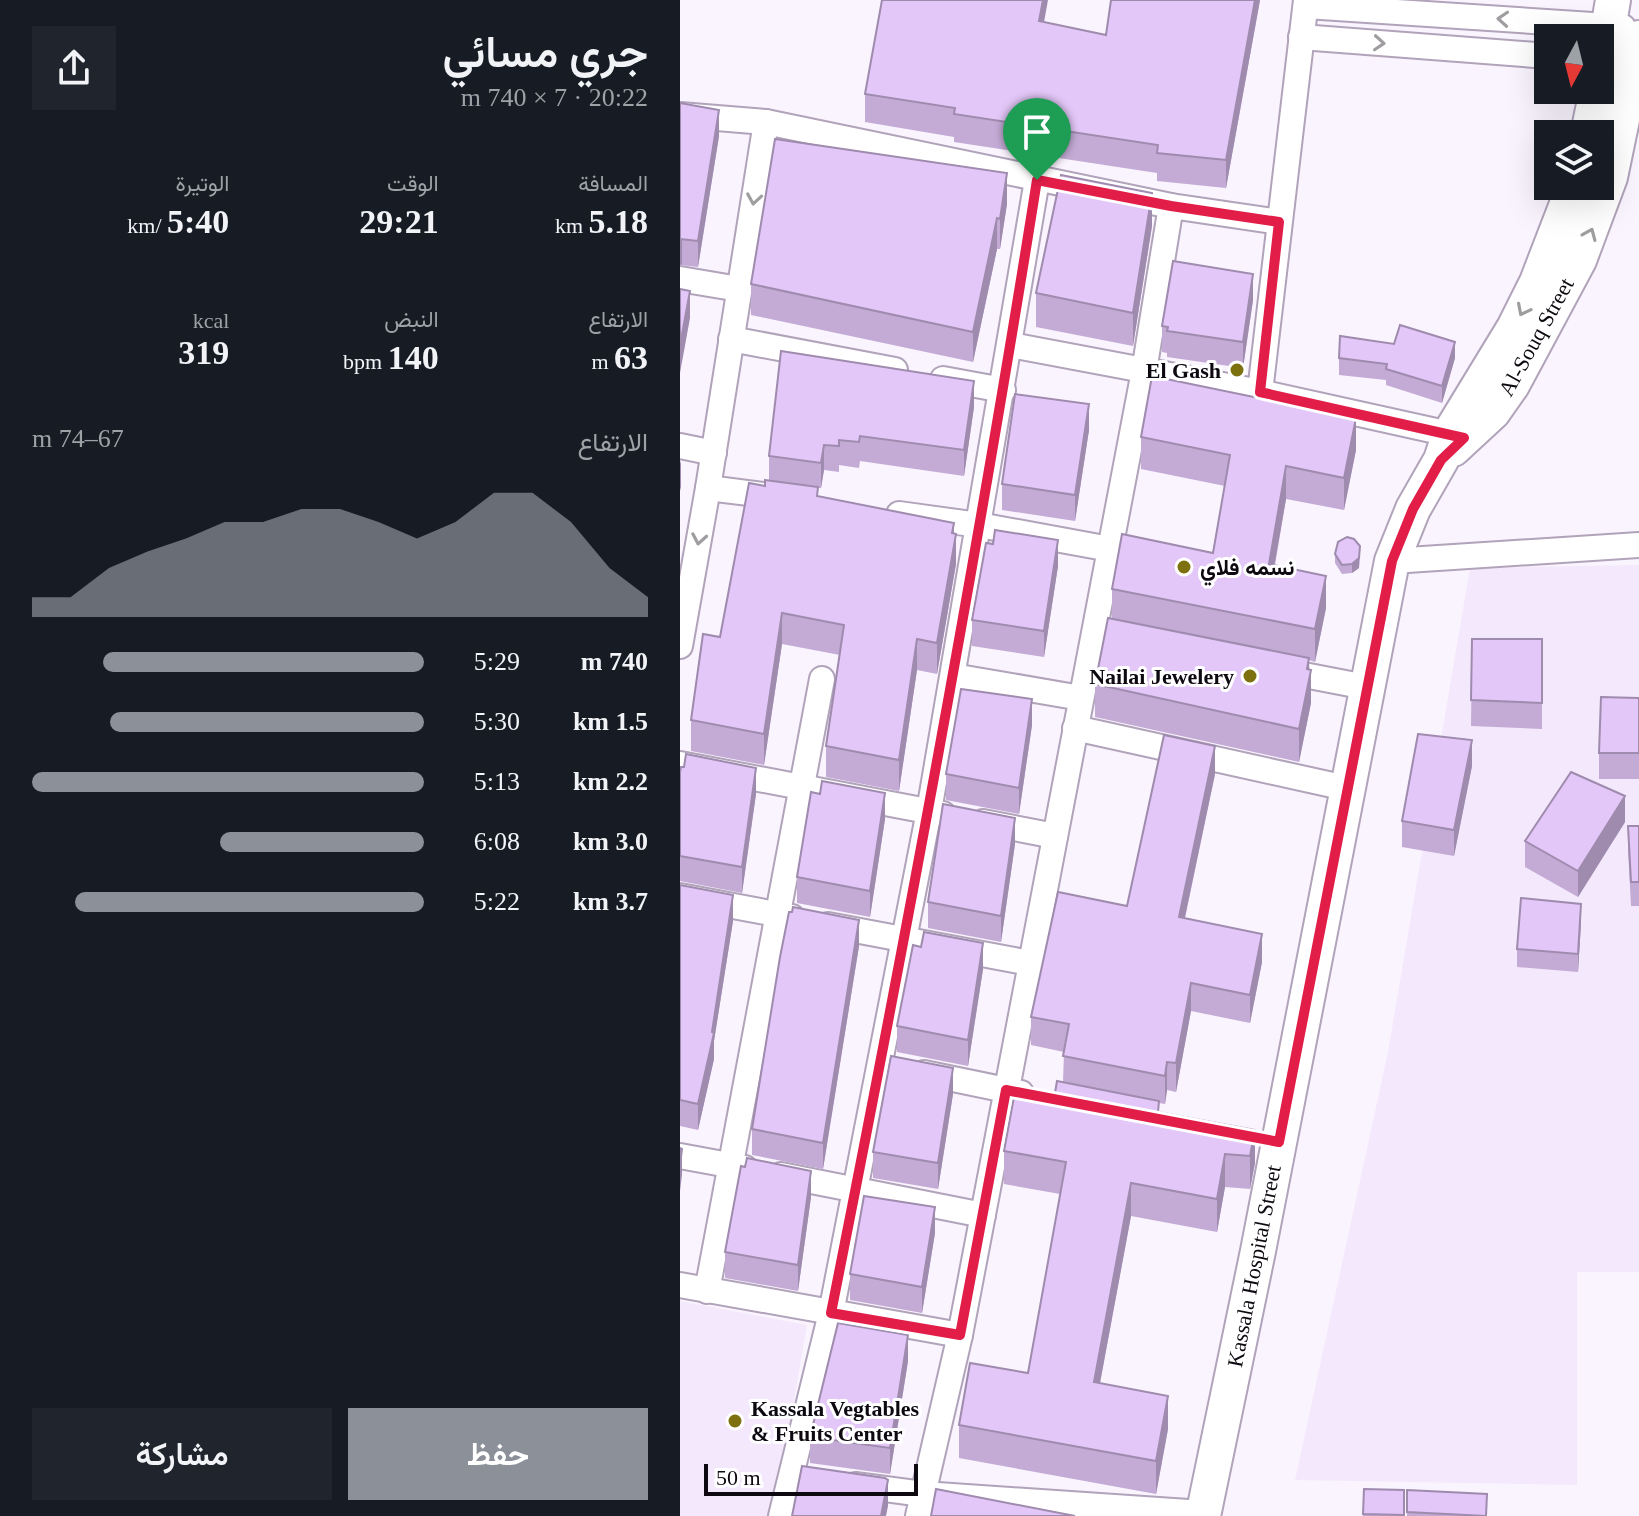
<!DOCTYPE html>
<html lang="ar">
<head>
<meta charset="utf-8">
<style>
	body { margin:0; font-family:"Times New Roman",Vazirmatn,serif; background:#20242c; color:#f1f3f6; direction:rtl; height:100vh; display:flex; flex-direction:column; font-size:30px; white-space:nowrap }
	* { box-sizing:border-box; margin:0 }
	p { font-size:26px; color:#9ea1a6 }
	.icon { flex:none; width:44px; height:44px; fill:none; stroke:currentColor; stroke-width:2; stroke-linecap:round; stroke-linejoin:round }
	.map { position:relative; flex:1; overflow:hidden; direction:ltr }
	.sheet { display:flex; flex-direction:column; background:#171b24; width:680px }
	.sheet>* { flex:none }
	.needle { width:52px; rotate:187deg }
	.controls { position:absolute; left:854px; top:24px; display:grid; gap:16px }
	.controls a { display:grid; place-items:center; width:80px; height:80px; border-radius:0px; background:#171b24; box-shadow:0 8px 32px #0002; font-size:40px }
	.scale { position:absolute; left:24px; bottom:20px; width:214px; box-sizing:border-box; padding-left:8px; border:4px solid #0e0911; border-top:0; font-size:22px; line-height:28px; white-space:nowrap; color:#0e0911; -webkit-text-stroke:6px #fff; paint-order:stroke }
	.pin { position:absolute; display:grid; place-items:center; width:68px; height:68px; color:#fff; margin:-82px -34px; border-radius:50% 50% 50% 0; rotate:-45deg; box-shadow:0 0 8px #0007 }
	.pin .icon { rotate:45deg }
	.round { display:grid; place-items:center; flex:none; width:84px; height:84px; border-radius:0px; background:#20242c }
	.headline { display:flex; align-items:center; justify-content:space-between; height:136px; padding:0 32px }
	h1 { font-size:44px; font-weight:600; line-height:60px }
	.figures { display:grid; grid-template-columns:repeat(3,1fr); gap:12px; height:136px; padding:8px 32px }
	.figures div { display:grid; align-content:center }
	.figures b { font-size:34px; font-weight:600 }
	.figures small { font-size:22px; font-weight:400 }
	.figures p { font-size:22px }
	.chart { height:224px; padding:16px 32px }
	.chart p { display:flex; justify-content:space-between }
	.chart svg { width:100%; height:144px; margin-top:8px; fill:#8c9099; opacity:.7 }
	.primary-button { display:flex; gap:16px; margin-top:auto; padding:16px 32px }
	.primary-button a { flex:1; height:92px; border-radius:0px; background:#8c9099; color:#fff; font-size:32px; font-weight:600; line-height:92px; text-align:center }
	.primary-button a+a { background:#20242c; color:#f1f3f6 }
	ul { padding:0 32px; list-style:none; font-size:26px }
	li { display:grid; grid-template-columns:128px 96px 1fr; align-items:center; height:60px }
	li i { height:20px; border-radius:10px; background:#8c9099 }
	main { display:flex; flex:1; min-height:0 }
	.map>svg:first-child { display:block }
	.built { fill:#f4e9fc }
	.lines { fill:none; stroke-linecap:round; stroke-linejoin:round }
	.street-casing { stroke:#b0a3ba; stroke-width:28 }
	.secondary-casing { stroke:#b0a3ba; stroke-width:38 }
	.street { stroke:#fff; stroke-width:24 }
	.secondary { stroke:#fff; stroke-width:34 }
	.wall { fill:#c3abd5 }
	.shaded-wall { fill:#9f8bae }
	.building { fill:#e3c7f8; stroke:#9f8bae; stroke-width:2 }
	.oneway { stroke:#9f9da0 }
	.route-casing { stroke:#fff; stroke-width:16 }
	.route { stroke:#e11d48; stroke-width:10 }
	.poi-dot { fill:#7d700e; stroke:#fff; stroke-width:3 }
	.labels { text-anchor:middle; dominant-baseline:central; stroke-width:6; stroke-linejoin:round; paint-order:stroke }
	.street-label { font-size:22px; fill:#0e0911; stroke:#fff }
	.poi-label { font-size:22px; font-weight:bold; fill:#0e0911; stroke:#fff; text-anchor:end }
</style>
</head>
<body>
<main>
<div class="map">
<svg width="959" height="1516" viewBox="0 0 959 1516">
	<rect width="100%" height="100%" fill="#faf4fe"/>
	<!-- built -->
	<g class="built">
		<path d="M959,565V1272H897V1485L615,1480L708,1052L790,568Z"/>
		<path d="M0,1301L127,1325L94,1516H0Z"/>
	</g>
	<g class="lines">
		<!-- street casing -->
		<g class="street-casing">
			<g id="street">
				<path d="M626,6L943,27"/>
				<path d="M621,37L868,56"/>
				<path d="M0,115L86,122L491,206L599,222"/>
				<path d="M0,279L59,289"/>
				<path d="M51,339L215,370"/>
				<path d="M331,345L580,392L783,437"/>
				<path d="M263,379L323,390"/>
				<path d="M580,392L626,0"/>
				<path d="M0,446L34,453"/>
				<path d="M28,488L100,497"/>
				<path d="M219,514L299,525L430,549"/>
				<path d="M712,561L959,545"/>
				<path d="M0,646L28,488L86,122"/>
				<path d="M598,670L686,687"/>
				<path d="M273,676L401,698"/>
				<path d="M395,728L666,788"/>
				<path d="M0,764L263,814"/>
				<path d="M303,822L375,836"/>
				<path d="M0,896L112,917"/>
				<path d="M148,925L350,963"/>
				<path d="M244,1073L341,1093"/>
				<path d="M0,1156L65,1168"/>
				<path d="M101,1175L303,1215"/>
				<path d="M0,1285L280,1335"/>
				<path d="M27,1291L142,679"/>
				<path d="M175,1485L243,1494L523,1513"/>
				<path d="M101,1516L151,1313L249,811L357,180"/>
				<path d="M238,1516L280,1335L464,371L491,206"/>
			</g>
		</g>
		<!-- secondary casing -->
		<g class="secondary-casing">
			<g id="secondary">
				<path d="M920,77L933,0"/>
				<path d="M908,134L917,90"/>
				<path d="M773,449L813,412L832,385L899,260L930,177L959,38"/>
				<path d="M523,1516L578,1251L712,561L733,509L761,460L770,433L834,328L857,282L894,186"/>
			</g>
		</g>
		<!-- street -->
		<use href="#street" class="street"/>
		<!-- secondary -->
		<use href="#secondary" class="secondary"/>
	</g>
	<!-- wall -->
	<g class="wall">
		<path d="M431,0H580L546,188L477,181V173L274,142V137L185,122V94L364,22L426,35Z"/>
		<path d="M0,103L39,136L18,267L0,265Z"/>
		<path d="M327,204L320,249H317L293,362L71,315V284Z"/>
		<path d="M472,226L453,346L356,327V293Z"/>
		<path d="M573,300L563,368L487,357V353L482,352V326Z"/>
		<path d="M659,358H775L762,403L706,385V380L659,375Z"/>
		<path d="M294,407L284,476L180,461L179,468L159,465V472L144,470L141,488H138V497L274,533L276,564L257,674L237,670L219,791L146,777V746L160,655L102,644L84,765L11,751V720L40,637L85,486L89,481V456Z"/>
		<path d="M409,430L395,521L322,510V484Z"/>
		<path d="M461,437L676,450L664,510L606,499L595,565L646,608L635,662L629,660L631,703L619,762L415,717V684L432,619V589L533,553L545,486L461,469Z"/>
		<path d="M313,544L378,566L364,657L292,646V620Z"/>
		<path d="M655,554L680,555L679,568L672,573L662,574L655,563Z"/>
		<path d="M792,639H862V729L791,726Z"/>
		<path d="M959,698V779H919V753Z"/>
		<path d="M352,725L339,814L266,800V774Z"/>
		<path d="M792,766L774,856L722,847V821Z"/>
		<path d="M0,772L76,794L62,893L0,881Z"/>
		<path d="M535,774L505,918L582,962L570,1023L511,1011L496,1092L487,1090L485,1104L479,1103V1112L575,1130V1163L570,1189L545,1187L537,1232L451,1216L420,1383L488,1429L476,1494L279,1458V1425L348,1373L380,1194L324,1184V1151L375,1093L383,1082L384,1052L351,1045V1017L447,906Z"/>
		<path d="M140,794L205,819L190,917L117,903V877Z"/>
		<path d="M945,822L898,897L845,867V841Z"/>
		<path d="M948,826H959V906H951L948,849Z"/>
		<path d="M335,844L321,942L248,928V902Z"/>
		<path d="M0,885L53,921L34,1041V1059L18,1130L0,1126Z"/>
		<path d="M112,912L179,946L143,1169L72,1155V1129Z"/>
		<path d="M901,922L898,972L837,967V949Z"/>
		<path d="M241,947L303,969L288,1066L217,1052V1026Z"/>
		<path d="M273,1094L258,1189L193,1178V1152Z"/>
		<path d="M131,1197L118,1291L45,1278V1252Z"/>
		<path d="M255,1233L242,1313L170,1300V1274Z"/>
		<path d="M228,1361L210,1474L130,1463V1437Z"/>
		<path d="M684,1489L724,1490V1516H683Z"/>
		<path d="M727,1490L807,1516H727Z"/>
	</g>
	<!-- shaded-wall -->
	<g class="shaded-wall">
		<path d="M363,0H368L359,50V21Z"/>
		<path d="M575,0H580L546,188V160Z"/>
		<path d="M39,110V136L18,267V241Z"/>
		<path d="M327,173V204L320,249V219Z"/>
		<path d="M472,193V226L453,346V313Z"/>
		<path d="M317,218V249L293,362V332Z"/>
		<path d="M2,238V264L0,265V239Z"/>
		<path d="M573,274V300L563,368V342Z"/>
		<path d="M10,291V318L0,373V345Z"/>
		<path d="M775,342V358L762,403V386Z"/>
		<path d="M294,381V407L284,476V450Z"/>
		<path d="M409,404V430L395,521V495Z"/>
		<path d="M676,418V450L664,510V478Z"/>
		<path d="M144,445V470L141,488V463Z"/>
		<path d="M1,460V487L0,491V464Z"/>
		<path d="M606,466V499L589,596V564Z"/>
		<path d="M274,523V546L276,534V564L257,674V643Z"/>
		<path d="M378,540V566L364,657V631Z"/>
		<path d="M680,546L679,568L672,573V564Z"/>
		<path d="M646,576V608L635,662V629Z"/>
		<path d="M102,613V644L84,765V734Z"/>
		<path d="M237,639V670L219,791V760Z"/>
		<path d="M629,658V678L631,670V703L619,762V729Z"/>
		<path d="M352,699V725L339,814V788Z"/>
		<path d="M792,740V766L774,856V830Z"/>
		<path d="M535,746V774L499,945V917Z"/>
		<path d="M76,768V794L62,893V867Z"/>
		<path d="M205,793V819L190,917V891Z"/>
		<path d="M945,796V822L898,897V871Z"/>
		<path d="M335,818V844L321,942V916Z"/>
		<path d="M53,895V921L34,1041V1059L18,1130V1104L32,1032Z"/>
		<path d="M901,904V922L898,972V954Z"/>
		<path d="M179,920V946L143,1169V1143Z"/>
		<path d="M582,934V962L570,1023V995Z"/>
		<path d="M303,943V969L288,1066V1040Z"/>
		<path d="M511,983V1011L496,1092V1063Z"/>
		<path d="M487,1062V1090L485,1104V1076Z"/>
		<path d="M273,1068V1094L258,1189V1163Z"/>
		<path d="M575,1130V1163L570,1189V1156Z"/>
		<path d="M2,1149V1175L0,1191V1165Z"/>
		<path d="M545,1154V1187L537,1232V1199Z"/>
		<path d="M131,1171V1197L118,1291V1265Z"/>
		<path d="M451,1183V1216L414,1415V1382Z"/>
		<path d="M255,1207V1233L242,1313V1287Z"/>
		<path d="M228,1335V1361L210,1474V1448Z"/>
		<path d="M488,1396V1429L476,1494V1461Z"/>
		<path d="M208,1480V1506L206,1516H201Z"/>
	</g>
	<!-- building -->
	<g class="building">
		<path d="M202,0H363L359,21L426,35L431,0H575L546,160L477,153L478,145L274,114L275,108L185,94Z"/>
		<path d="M0,103L39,110L18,241L0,239Z"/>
		<path d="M95,139L327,173L320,219L317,218L293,332L71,284Z"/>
		<path d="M381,175L472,193L453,313L356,293Z"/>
		<path d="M493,261L573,274L563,342L487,331L488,327L482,326Z"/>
		<path d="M0,289L10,291L0,345Z"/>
		<path d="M720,325L775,342L762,386L706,369L707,364L659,358L660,336L714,344Z"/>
		<path d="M101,351L294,381L284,450L180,436L179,442L159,440V446L144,445L141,463L89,456Z"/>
		<path d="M472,376L676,418L664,478L606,466L589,564L646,576L635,629L432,589L442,534L533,553L550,455L461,437Z"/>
		<path d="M335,394L409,404L395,495L322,484Z"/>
		<path d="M85,480L138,487L137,496L274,523L272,533L276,534L257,643L237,639L219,760L146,746L164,625L102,613L84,734L11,720L23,634L40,637L69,483L85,486Z"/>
		<path d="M315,530L378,540L364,631L292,620L306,543L313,544Z"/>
		<path d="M667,537L674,539L680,546L679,558L672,564L662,565L655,554L658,542Z"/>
		<path d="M428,618L629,658L627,669L631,670L619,729L415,684Z"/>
		<path d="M792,639H862V703L791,700Z"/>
		<path d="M281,689L352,699L339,788L266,774Z"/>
		<path d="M921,697L959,698V753H919Z"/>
		<path d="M738,734L792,740L774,830L722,821Z"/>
		<path d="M484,735L535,746L499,917L582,934L570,995L511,983L496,1063L487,1062L485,1076L383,1056L389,1024L351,1017L378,892L447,906Z"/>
		<path d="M6,754L76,768L62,867L0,856V772L1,767H4Z"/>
		<path d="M891,772L945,796L898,871L845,841Z"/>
		<path d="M142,781L205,793L190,891L117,877L131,792L140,794Z"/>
		<path d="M263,804L335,818L321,916L248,902Z"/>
		<path d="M948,826H959V882H951Z"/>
		<path d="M0,885L53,895L32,1032L34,1033L18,1104L0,1100Z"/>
		<path d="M841,898L901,904L898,954L837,949Z"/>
		<path d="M113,907L179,920L143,1143L72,1129L100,957L109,912H112Z"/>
		<path d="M244,932L303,943L288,1040L217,1026L233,945L241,947Z"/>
		<path d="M211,1056L273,1068L258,1163L193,1152Z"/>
		<path d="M377,1081L479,1101L478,1112L575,1130L570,1156L545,1154L537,1199L451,1183L414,1382L488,1396L476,1461L279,1425L290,1363L348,1373L386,1162L324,1151L336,1086L375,1093Z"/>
		<path d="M0,1148L2,1149L0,1165Z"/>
		<path d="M67,1158L131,1171L118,1265L45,1252L61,1166L65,1167Z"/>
		<path d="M184,1196L255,1207L242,1287L170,1274Z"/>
		<path d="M158,1323L228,1335L210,1448L130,1437Z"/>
		<path d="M122,1466L205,1478L208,1480L201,1516H112Z"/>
		<path d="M256,1489L395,1516H251Z"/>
		<path d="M684,1489L724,1490V1515L683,1514Z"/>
		<path d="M727,1490L807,1494L806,1516L727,1512Z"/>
	</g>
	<!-- one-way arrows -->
	<defs><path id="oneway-chevron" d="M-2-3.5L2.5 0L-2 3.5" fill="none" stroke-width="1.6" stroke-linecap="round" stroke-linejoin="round" transform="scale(2)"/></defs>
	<g class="oneway">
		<use href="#oneway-chevron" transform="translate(823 19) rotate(-176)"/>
		<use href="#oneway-chevron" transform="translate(699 43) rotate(4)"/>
		<use href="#oneway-chevron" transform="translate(74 199) rotate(99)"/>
		<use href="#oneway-chevron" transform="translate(910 234) rotate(-67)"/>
		<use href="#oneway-chevron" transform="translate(843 310) rotate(117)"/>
		<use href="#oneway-chevron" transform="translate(19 539) rotate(100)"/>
	</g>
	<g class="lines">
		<!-- route casing -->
		<g class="route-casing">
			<path id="route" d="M357,180L491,206L599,222L580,392L784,438L761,460L733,509L712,561L599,1142L326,1090L280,1335L151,1313C226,937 297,559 357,180Z"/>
		</g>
		<!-- route -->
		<use href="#route" class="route"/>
	</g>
	<!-- markers -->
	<g class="poi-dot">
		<circle cx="557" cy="370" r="8"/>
		<circle cx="504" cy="567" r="8"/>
		<circle cx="570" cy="676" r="8"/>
		<circle cx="55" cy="1421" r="8"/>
	</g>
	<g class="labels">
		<!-- street labels -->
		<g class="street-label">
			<text transform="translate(856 337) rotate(-61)">Al-Souq Street</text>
			<text transform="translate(574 1266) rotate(-79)">Kassala Hospital Street</text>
		</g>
		<!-- poi labels -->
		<g class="poi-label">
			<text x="541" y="370">El Gash</text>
			<text x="520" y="567" text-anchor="start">نسمه فلاي</text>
			<text x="554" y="676">Nailai Jewelery</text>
			<text x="71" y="1408" text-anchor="start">Kassala Vegtables<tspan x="71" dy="25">&amp; Fruits Center</tspan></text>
		</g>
	</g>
</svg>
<div class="controls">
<a><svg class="needle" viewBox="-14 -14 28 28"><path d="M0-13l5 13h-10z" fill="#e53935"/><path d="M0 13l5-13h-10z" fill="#9ea1a6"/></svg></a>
<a><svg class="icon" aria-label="layers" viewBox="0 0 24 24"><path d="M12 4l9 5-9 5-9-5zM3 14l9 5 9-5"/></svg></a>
</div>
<div class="scale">50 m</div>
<div class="pin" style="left:357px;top:180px;background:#1e9e55"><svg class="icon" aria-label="arrive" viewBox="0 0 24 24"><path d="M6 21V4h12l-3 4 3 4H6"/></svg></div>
</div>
<section class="sheet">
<div class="headline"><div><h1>جري مسائي</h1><p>20:22 · 7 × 740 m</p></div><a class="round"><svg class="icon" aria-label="share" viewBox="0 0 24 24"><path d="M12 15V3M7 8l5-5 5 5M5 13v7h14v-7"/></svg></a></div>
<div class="figures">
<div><p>المسافة</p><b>5.18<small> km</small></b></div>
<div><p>الوقت</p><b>29:21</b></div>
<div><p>الوتيرة</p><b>5:40<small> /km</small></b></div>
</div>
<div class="figures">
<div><p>الارتفاع</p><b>63<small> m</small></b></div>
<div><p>النبض</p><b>140<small> bpm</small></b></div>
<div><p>kcal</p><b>319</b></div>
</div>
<div class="chart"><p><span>الارتفاع</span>67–74 m</p>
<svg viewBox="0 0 160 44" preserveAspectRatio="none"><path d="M0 44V38L10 38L20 29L30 24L40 20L50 15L60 15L70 11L80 11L90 15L100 20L110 15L120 6L130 6L140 15L150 29L160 38V44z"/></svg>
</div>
<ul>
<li><b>740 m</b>5:29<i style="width:82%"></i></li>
<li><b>1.5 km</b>5:30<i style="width:80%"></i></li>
<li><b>2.2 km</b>5:13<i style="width:100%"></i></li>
<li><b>3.0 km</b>6:08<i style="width:52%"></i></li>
<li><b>3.7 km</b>5:22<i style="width:89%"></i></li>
</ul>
<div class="primary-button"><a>حفظ</a><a>مشاركة</a></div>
</section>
</main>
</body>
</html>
